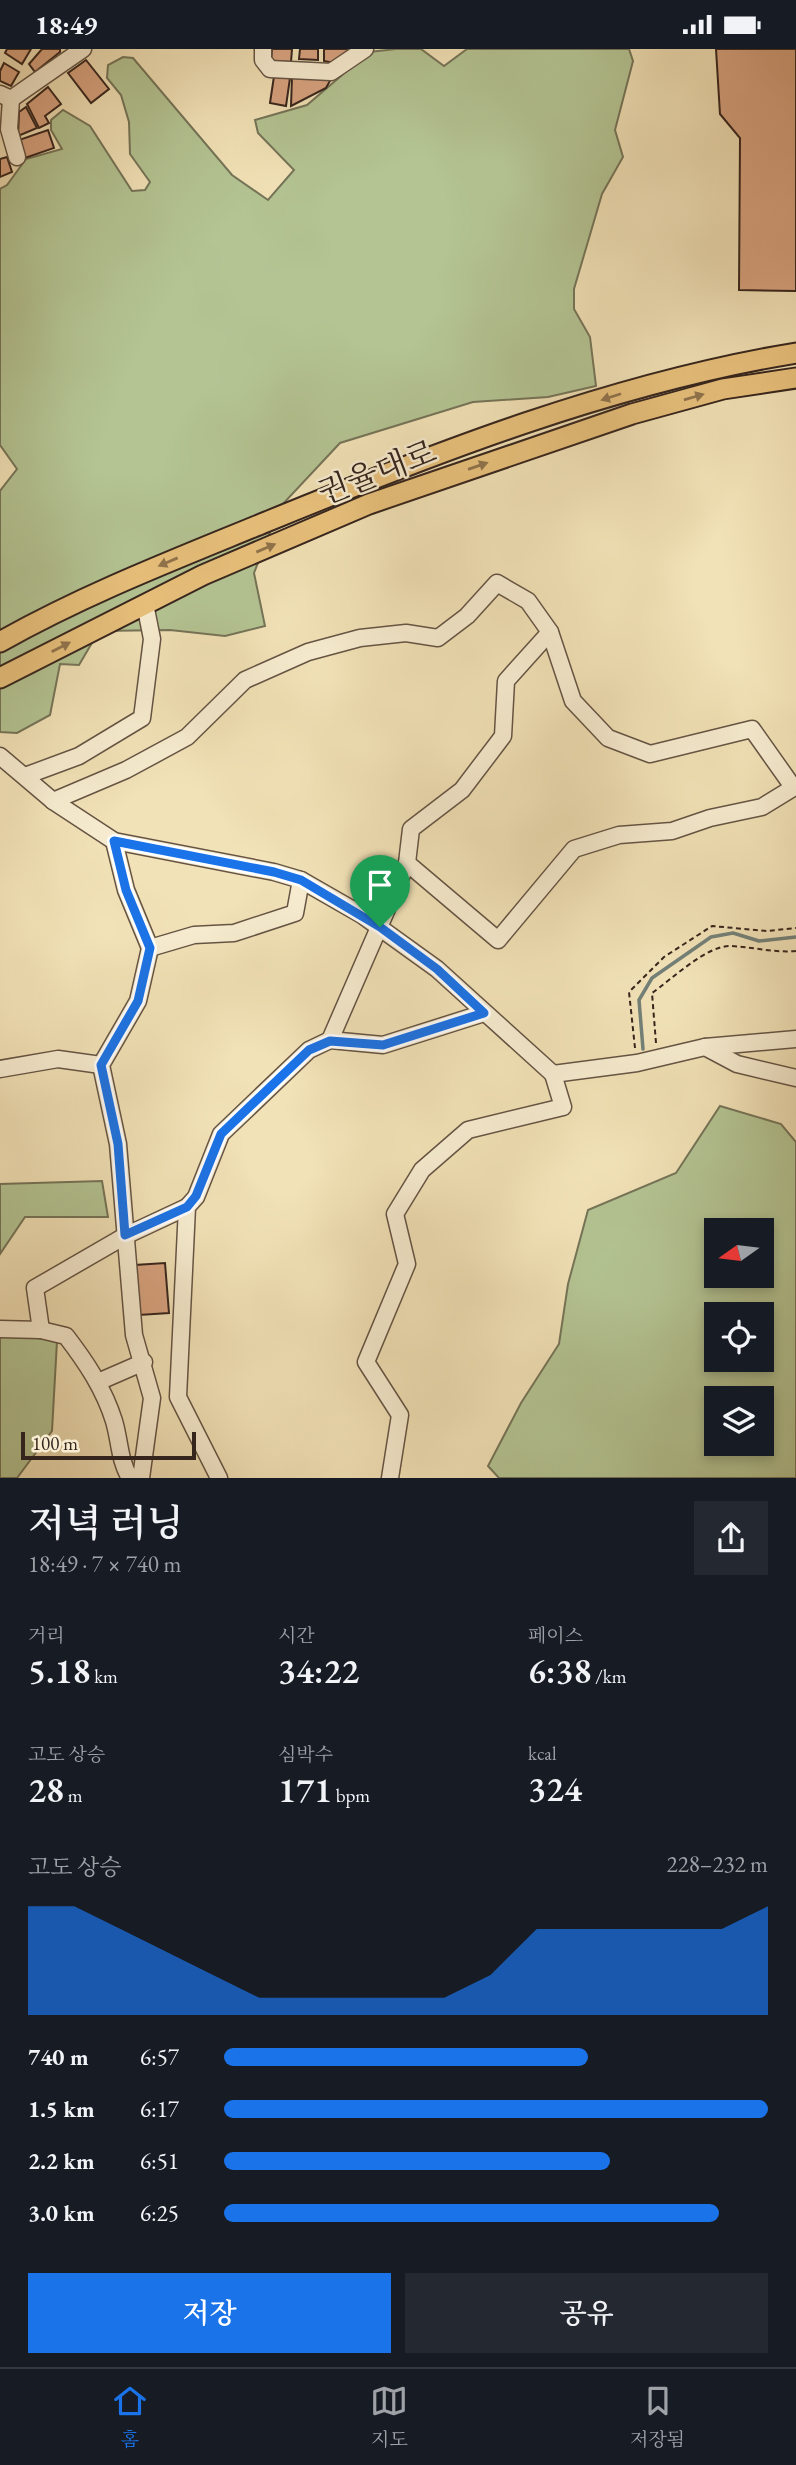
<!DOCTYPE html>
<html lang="ko">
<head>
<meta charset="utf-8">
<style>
	body { margin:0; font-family:"EB Garamond","Noto Serif KR",serif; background:#242831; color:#f1f3f6; height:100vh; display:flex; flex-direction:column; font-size:26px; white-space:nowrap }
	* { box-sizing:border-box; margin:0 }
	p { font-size:23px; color:#9ea1a6 }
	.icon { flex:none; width:38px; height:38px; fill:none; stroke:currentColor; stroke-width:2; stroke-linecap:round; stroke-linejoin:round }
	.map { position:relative; height:1429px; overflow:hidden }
	.drawer { display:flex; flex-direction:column; background:#171b24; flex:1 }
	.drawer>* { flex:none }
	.needle { width:46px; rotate:256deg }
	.buttons { position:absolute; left:704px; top:1169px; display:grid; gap:14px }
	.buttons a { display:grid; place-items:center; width:70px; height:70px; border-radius:0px; background:#171b24; box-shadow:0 4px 10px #0003; font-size:35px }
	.scale { position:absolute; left:21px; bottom:18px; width:175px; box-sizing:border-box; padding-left:7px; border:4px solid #36251d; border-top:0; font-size:19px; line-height:24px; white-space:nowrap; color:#36251d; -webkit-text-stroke:5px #f7ecd0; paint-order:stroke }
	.pin { position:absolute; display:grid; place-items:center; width:60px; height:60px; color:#fff; margin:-72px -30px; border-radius:50% 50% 50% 0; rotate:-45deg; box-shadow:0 0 7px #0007 }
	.pin .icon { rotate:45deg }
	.round { display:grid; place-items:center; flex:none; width:74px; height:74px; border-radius:0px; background:#242831 }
	.summary { display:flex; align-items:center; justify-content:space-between; height:119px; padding:0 28px }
	h1 { font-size:38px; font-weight:600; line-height:52px }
	.stats { display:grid; grid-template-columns:repeat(3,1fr); gap:10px; height:119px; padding:7px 28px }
	.stats div { display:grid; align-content:center }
	.stats b { font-size:35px; font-weight:600 }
	.stats small { font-size:19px; font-weight:400 }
	.stats p { font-size:19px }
	.chart { height:196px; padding:14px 28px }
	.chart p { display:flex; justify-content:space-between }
	.chart svg { width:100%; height:126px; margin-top:7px; fill:#1a73e8; opacity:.7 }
	.primary-button { display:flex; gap:14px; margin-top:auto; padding:14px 28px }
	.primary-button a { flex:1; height:80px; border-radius:0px; background:#1a73e8; color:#fff; font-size:28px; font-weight:600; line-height:80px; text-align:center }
	.primary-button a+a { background:#242831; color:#f1f3f6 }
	ul { padding:0 28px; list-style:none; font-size:23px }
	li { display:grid; grid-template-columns:112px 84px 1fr; align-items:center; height:52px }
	li i { height:18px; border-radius:9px; background:#1a73e8 }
	.status { display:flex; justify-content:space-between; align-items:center; height:49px; padding:0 35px; background:#171b24; direction:ltr }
	.status svg { height:19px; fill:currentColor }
	.tabs { display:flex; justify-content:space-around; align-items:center; height:98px; border-top:2px solid #363941; background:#171b24; font-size:19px; color:#9ea1a6 }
	.tabs a { display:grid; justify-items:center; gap:4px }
	.tabs .current { color:#1a73e8 }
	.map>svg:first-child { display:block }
	.green { fill:#b4c493; stroke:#757458; stroke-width:2; fill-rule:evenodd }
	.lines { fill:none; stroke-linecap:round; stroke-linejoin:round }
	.stream { stroke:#738078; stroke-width:3.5 }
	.building { fill:#d8a380; stroke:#36251d; stroke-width:2 }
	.minor-casing { stroke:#655444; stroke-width:19 }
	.major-casing { stroke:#36251d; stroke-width:23 }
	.path { stroke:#36251d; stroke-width:2; stroke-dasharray:5 3.5; stroke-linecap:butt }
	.minor { stroke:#f7ecd0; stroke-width:16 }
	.major { stroke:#e9c17c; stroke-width:19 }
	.oneway { fill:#90734c }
	.route-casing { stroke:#fff; stroke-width:14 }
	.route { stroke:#1a73e8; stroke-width:9 }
	.labels { text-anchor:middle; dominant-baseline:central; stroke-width:5; stroke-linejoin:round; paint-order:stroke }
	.street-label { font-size:32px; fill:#36251d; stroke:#f7ecd0 }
</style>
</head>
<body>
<div class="status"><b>18:49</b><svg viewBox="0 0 49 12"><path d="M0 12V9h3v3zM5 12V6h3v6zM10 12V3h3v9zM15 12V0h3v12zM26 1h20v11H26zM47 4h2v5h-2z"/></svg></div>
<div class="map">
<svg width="796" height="1429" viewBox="0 0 796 1429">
	<rect width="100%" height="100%" fill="#f2e2b7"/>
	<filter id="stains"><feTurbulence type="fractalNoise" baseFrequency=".00286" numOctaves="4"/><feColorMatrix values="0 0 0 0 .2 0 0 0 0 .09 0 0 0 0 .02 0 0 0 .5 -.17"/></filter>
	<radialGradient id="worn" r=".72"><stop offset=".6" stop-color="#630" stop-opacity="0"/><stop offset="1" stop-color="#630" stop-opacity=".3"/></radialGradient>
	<!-- green -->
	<g class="green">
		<path d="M396,0H421L444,17L467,0H629L633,12L615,81L623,108L602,145L574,240V260L590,288L596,337L548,348L473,353L340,394L280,458L254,524L265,577L225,587L170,581L99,582L79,616L60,615L50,666L17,684L0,683V442L17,420L0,396V140L7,136L26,110L62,100L51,81V71L63,61L90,77L132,142L145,141L150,133L130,105L129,73L121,46L107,29L108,16L123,8L133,9L232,126L268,151L294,121L258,84L255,71L307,56L369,3Z"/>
		<path d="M720,1057L781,1075L796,1093V1429H499L488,1417L521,1354L559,1295L568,1235L588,1161L676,1124ZM761,1181V1227H716V1181ZM761,1265V1311H716V1265ZM761,1349V1395H716V1349Z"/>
		<path d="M102,1132L108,1168H25L0,1205V1135Z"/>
		<path d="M0,1283L57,1292L52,1382L17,1429H0Z"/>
	</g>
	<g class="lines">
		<!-- stream -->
		<path class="stream" d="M643,1000L639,951L652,929L711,888L733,884L759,892L796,888"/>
	</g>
	<!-- building -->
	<g class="building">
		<path d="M7,0H31L22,15L5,4Z"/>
		<path d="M42,0H60V3L35,23L29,15Z"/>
		<path d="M272,0H292L291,13L271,12Z"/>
		<path d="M300,0H318V11L299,10Z"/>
		<path d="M324,0H354L334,14L324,12Z"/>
		<path d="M716,0H796V242L739,241L740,89L720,65Z"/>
		<path d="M86,11L109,40L91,54L68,24Z"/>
		<path d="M4,14L19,23L11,37L0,32V22Z"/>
		<path d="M274,27L290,29L286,57L270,54Z"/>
		<path d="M292,28L331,30L326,39L291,57Z"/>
		<path d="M48,38L61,55L45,67L49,74L39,79L27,55Z"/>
		<path d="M26,58L37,79L18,87L19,63Z"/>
		<path d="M48,81L54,99L25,109L19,91Z"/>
		<path d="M7,108L12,123L0,128V110Z"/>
		<path d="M165,1214L169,1264L139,1266L135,1216Z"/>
	</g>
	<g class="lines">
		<!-- minor casing -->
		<g class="minor-casing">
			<g id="minor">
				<path d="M263,0V11L270,20L331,23L365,0"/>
				<path d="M0,45L11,50L83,0"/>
				<path d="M11,50L9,80L17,108"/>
				<path d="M0,707L53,752L114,792L274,823L301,831L362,866L437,920L553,1025L637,1014L705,998L796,990"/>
				<path d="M25,727L79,707L142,669L152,590L145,555"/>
				<path d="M53,752L126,721L187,688L245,631L308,603L360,589L406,584L438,589L467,567L497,534L528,552L550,583L573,652L608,689L650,705L752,680L793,738"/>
				<path d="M114,792L126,841L150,899L138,952L101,1016L118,1095L134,1286L152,1349L141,1429"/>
				<path d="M407,814L411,780L462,741L503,687L506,632L550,583"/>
				<path d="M150,899L194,886L234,884L295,864L301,831"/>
				<path d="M330,991L407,814L498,891L574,800L619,786L672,782L710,769L762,758L796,737"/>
				<path d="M705,998L737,1015L796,1029"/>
				<path d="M0,1020L58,1010L101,1016"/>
				<path d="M0,1280L41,1281L66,1287C86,1313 104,1340 114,1372C120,1392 119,1411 130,1429"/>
				<path d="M41,1281L35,1239L125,1187L187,1158"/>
				<path d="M98,1333L144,1313"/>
				<path d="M219,1429L178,1348L187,1158L196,1148L221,1085L309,1001L330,991L383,996L484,964"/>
				<path d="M390,1429L400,1366L366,1313L407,1215L395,1165L422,1121L468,1081L563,1058L553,1025"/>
			</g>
		</g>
		<!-- major casing -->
		<g class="major-casing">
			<g id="major">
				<path d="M0,593C85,545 176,510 266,473C437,403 614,334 796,304"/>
				<path d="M0,629L203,526L369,455L632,365L723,340L796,329"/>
			</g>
		</g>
		<!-- path -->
		<g class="path">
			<path d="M656,994L652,944C672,930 707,896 731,897C753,898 774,904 796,902"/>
			<path d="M635,999L629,943L664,908L712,877L767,882L796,879"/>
		</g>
		<!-- minor -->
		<use href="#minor" class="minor"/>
		<!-- major -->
		<use href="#major" class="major"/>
	</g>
	<!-- one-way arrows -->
	<defs><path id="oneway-solid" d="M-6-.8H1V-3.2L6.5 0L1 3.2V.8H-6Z" transform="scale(1.75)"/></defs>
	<g class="oneway">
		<use href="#oneway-solid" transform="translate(611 348) rotate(162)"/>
		<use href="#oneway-solid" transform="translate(694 348) rotate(-16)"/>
		<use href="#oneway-solid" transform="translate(478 417) rotate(-19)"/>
		<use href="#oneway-solid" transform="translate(266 499) rotate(-23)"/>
		<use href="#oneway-solid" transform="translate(168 513) rotate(157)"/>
		<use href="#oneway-solid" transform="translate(61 598) rotate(-27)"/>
	</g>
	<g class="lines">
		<!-- route casing -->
		<g class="route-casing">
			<path id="route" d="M114,792L274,823L301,831L380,878L437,920L484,964L383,996L330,992L309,1001L221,1085L196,1147L187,1158L125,1186L118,1095L101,1016L138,952L150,899L126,841Z"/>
		</g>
		<!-- route -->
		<use href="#route" class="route"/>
	</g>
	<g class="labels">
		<!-- street labels -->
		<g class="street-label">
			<text transform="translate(377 423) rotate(-21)">권율대로</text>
		</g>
	</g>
	<rect width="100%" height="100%" filter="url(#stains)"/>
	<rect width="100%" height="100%" fill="url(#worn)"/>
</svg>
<div class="buttons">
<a><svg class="needle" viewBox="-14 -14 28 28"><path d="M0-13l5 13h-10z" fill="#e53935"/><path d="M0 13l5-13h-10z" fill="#9ea1a6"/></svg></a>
<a><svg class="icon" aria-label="locate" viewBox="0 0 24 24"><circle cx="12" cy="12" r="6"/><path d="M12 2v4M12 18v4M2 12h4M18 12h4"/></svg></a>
<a><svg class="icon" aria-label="layers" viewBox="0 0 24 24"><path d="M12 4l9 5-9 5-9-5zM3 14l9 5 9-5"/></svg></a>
</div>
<div class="scale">100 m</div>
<div class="pin" style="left:380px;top:878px;background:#1e9e55"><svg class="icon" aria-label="arrive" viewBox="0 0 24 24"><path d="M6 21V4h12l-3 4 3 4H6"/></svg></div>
</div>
<section class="drawer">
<div class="summary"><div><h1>저녁 러닝</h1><p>18:49 · 7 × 740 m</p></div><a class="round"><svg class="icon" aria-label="share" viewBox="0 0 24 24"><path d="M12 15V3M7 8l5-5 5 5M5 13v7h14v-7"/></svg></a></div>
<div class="stats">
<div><p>거리</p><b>5.18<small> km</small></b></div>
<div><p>시간</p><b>34:22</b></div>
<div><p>페이스</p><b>6:38<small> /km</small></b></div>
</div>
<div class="stats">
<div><p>고도 상승</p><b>28<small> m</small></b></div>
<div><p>심박수</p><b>171<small> bpm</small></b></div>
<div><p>kcal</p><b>324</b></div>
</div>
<div class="chart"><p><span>고도 상승</span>228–232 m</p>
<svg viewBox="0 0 160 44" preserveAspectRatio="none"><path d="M0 44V6L10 6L20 14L30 22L40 30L50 38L60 38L70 38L80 38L90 38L100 30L110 14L120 14L130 14L140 14L150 14L160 6V44z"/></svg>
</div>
<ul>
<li><b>740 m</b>6:57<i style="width:67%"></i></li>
<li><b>1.5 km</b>6:17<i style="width:100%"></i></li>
<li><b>2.2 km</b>6:51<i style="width:71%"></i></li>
<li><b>3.0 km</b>6:25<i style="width:91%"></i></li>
</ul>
<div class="primary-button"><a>저장</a><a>공유</a></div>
</section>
<nav class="tabs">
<a class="current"><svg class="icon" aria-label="home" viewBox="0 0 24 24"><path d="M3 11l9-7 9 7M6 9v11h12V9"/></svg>홈</a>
<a><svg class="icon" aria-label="map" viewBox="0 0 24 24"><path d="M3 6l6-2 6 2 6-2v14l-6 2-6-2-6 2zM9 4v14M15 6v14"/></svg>지도</a>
<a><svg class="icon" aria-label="saved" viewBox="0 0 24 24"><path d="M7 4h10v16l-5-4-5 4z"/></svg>저장됨</a>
</nav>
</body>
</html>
